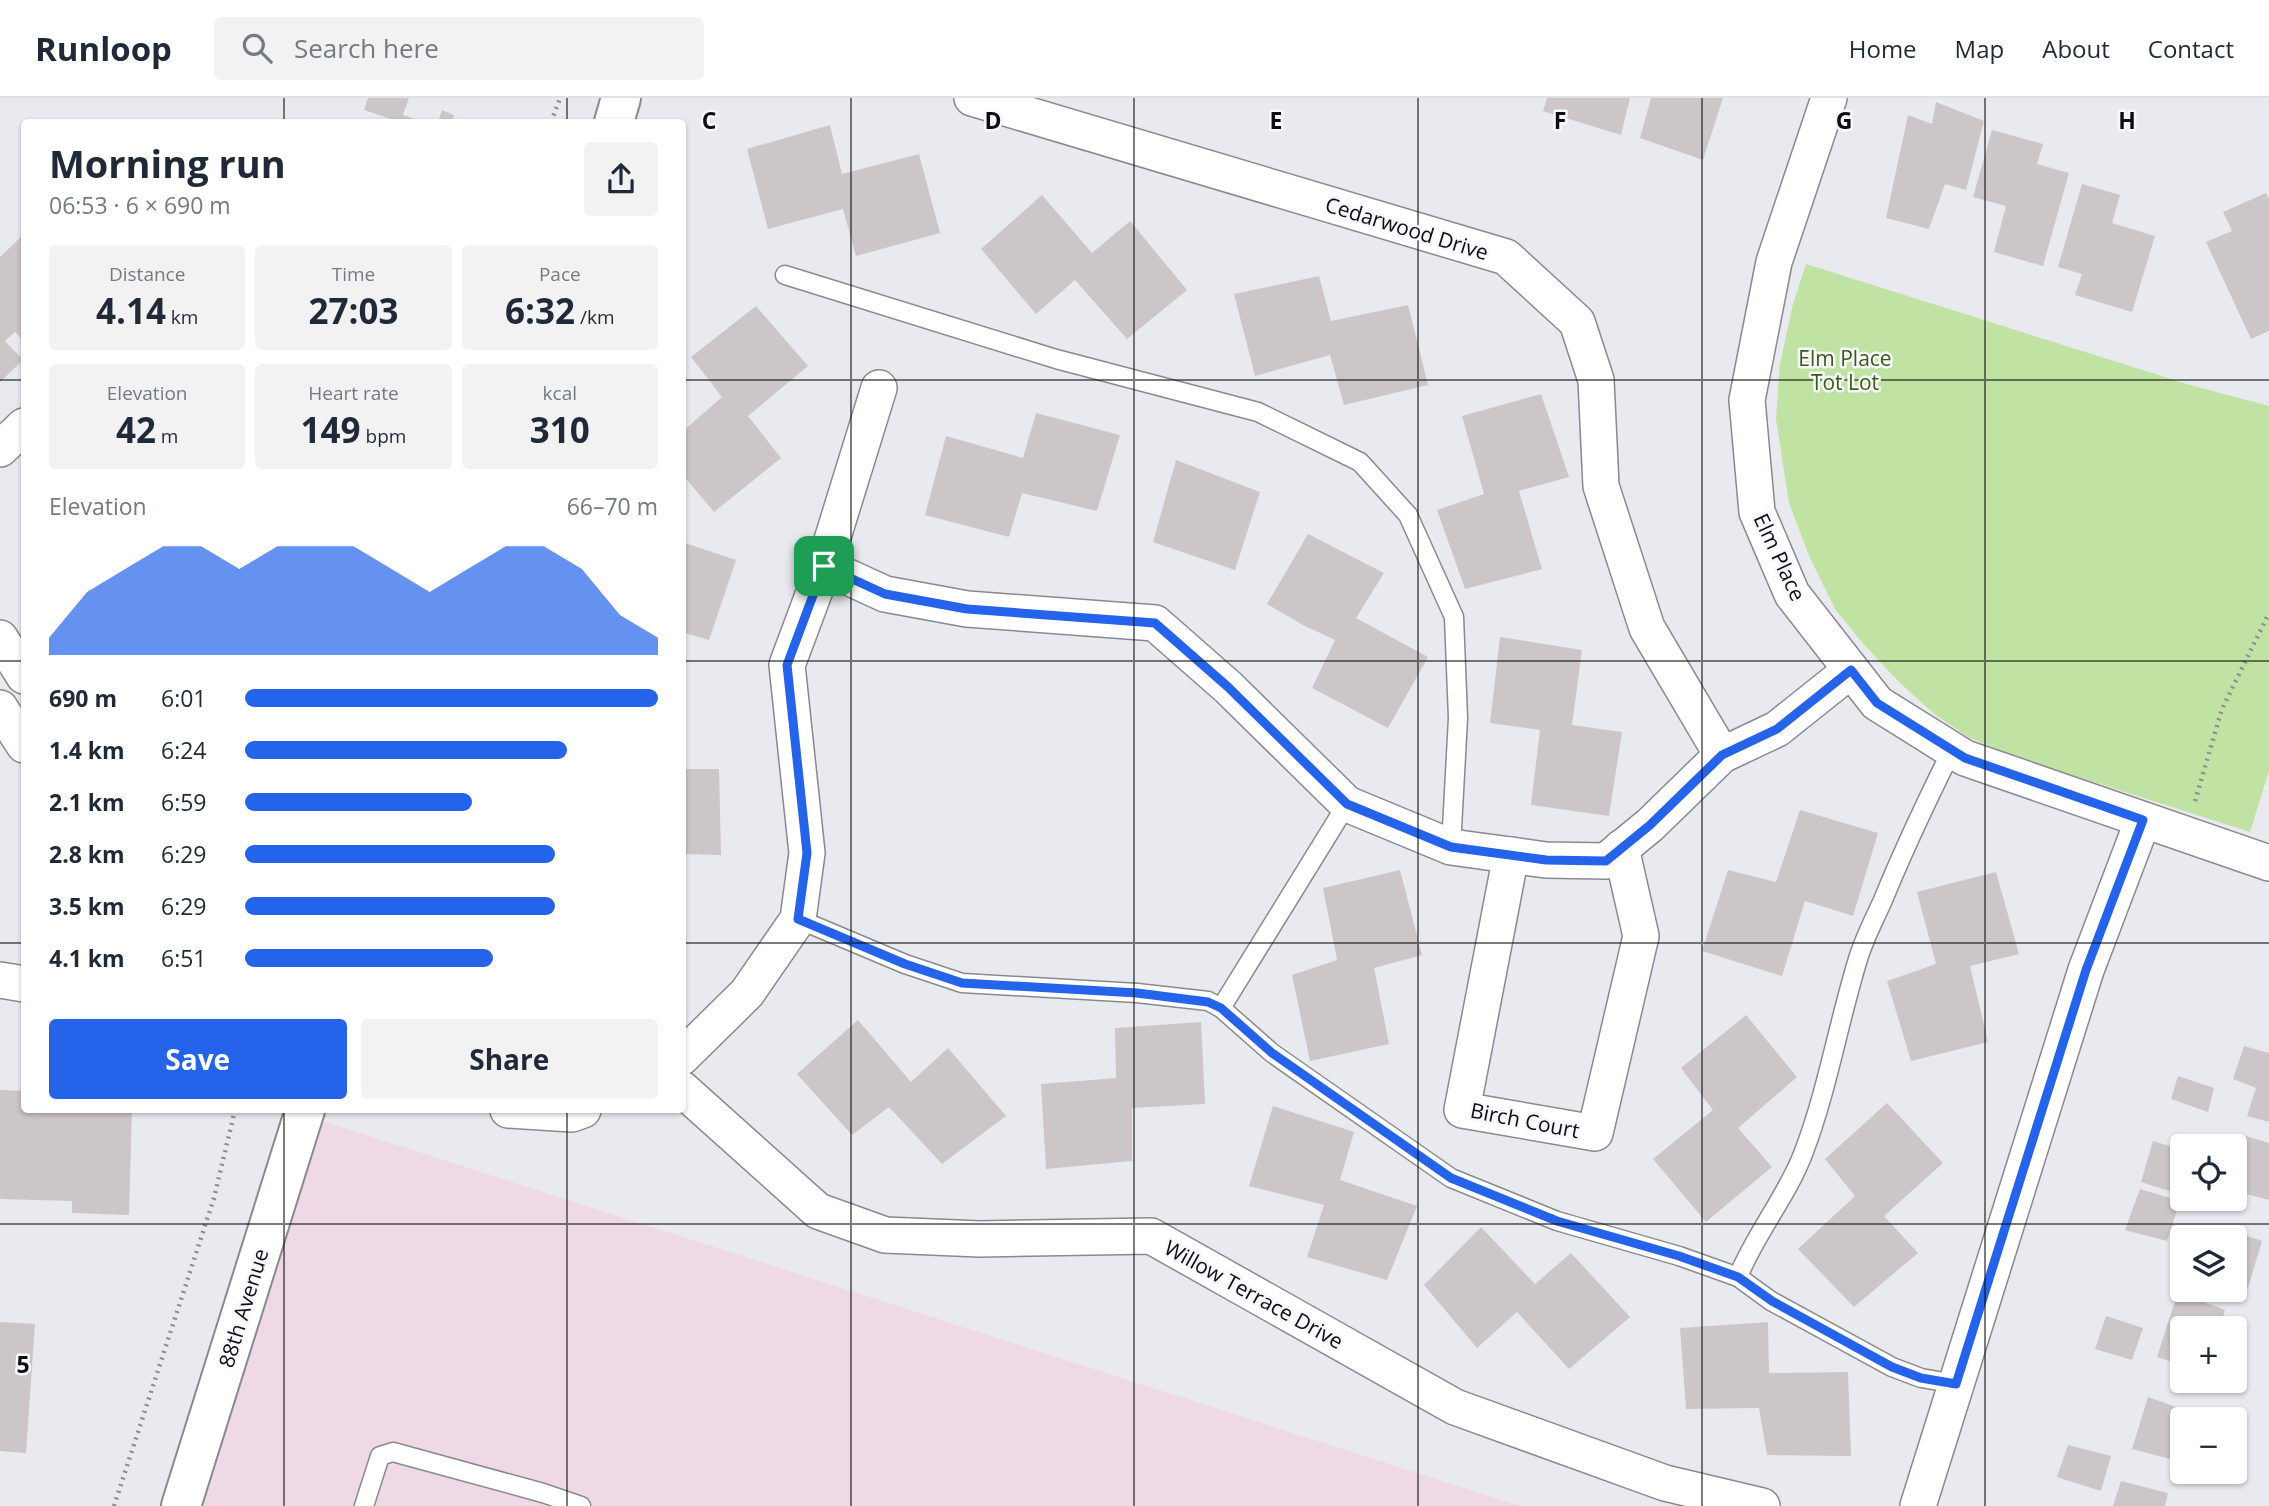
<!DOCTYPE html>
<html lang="en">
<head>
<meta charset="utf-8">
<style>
	body { margin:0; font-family:"Open Sans",sans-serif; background:#f2f2f3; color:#1f2937; height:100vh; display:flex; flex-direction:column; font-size:26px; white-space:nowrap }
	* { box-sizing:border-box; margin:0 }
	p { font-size:23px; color:#747a83 }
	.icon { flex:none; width:38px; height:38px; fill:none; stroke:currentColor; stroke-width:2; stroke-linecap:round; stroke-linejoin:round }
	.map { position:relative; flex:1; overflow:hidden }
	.details { position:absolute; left:21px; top:21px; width:665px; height:994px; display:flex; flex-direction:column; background:#fff; border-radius:7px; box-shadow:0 2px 5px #0004 }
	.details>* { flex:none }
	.buttons { position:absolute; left:2170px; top:1036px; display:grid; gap:14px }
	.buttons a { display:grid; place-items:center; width:77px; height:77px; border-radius:7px; background:#fff; box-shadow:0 2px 5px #0004; font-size:35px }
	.pin { position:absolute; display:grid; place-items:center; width:60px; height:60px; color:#fff; margin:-30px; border-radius:14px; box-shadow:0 4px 10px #0006 }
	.round { display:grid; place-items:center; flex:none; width:74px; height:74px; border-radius:7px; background:#f2f2f3 }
	.overview { display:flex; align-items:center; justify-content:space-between; height:119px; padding:0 28px }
	h1 { font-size:38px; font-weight:700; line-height:52px }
	.metrics { display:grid; grid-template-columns:repeat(3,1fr); gap:10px; height:119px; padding:7px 28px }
	.metrics div { display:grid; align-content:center; border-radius:7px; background:#f2f2f3; text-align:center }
	.metrics b { font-size:35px; font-weight:700 }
	.metrics small { font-size:19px; font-weight:400 }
	.metrics p { font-size:19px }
	.chart { height:196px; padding:14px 28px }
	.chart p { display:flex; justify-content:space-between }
	.chart svg { width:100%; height:126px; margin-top:7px; fill:#2563eb; opacity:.7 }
	.action { display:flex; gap:14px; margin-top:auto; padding:14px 28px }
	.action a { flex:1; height:80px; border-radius:7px; background:#2563eb; color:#fff; font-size:28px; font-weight:700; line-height:80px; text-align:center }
	.action a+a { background:#f2f2f3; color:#1f2937 }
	ul { padding:0 28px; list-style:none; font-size:23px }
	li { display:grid; grid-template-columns:112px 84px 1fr; align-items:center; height:52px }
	li i { height:18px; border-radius:9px; background:#2563eb }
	header { display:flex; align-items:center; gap:42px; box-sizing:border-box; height:98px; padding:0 35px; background:#fff; border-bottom:2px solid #e0e1e3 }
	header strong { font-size:33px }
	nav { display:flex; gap:38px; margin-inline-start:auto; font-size:24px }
	.search { width:490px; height:63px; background:#f2f2f3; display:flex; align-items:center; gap:18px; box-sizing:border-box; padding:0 24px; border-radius:7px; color:#747a83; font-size:26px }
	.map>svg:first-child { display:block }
	.commercial { fill:#efd9e7 }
	.green { fill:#c0e2a3 }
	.building { fill:#ccc6c8 }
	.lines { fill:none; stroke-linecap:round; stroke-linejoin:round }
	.service-casing { stroke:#888a8e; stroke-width:21 }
	.minor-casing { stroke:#888a8e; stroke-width:38 }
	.tertiary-casing { stroke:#888a8e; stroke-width:42 }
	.path { stroke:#8c8c90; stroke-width:4.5; stroke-dasharray:2 5; stroke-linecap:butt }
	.service { stroke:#fff; stroke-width:18 }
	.minor { stroke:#fff; stroke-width:35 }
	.tertiary { stroke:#fff; stroke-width:38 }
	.route-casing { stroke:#fff; stroke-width:14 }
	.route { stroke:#2563eb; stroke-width:9 }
	.grid { fill:none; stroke:#0e0e10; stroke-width:2; stroke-opacity:0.55 }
	.labels { text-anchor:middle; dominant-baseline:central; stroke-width:5; stroke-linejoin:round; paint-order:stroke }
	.street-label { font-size:21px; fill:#0e0e10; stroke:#f6f8fd }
	.park-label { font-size:21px; fill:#3a5c11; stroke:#f6f8fd }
	.grid-label { font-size:23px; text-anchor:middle; font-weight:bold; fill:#0e0e10; stroke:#f6f8fd; stroke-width:5; stroke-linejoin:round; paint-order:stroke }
</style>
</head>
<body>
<header>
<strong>Runloop</strong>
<div class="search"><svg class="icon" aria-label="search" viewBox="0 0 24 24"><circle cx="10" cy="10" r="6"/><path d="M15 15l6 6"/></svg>Search here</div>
<nav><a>Home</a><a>Map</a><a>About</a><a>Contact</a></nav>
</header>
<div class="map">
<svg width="2269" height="1408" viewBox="0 0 2269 1408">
	<rect width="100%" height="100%" fill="#e9eaf0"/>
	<!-- commercial -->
	<path class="commercial" d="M313,1020L1520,1408H191Z"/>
	<!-- green -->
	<path class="green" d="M1806,166L2187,286L2269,308V673L2250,734L2016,659L1968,639L1933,615L1897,582L1859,541L1835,511L1810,460L1789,405L1776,321L1780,266L1793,206Z"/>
	<!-- building -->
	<g class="building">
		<path d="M368,0H409L403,17L423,24H394V22L364,12Z"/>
		<path d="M1547,0H1630L1621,37L1543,13Z"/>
		<path d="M1651,0H1723L1703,62L1640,40Z"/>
		<path d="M1936,4L1984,23L1966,92L1945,86L1929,131L1886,120L1908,17L1932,26Z"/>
		<path d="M442,12L454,17L451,24H438Z"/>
		<path d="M830,27L842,76L919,56L940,135L856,158L843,111L768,131L747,51Z"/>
		<path d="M1992,32L2043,46L2037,66L2069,75L2043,168L1994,154L2006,108L1973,99Z"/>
		<path d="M2082,86L2120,97L2112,125L2155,138L2132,214L2075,197L2082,176L2058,169Z"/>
		<path d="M2266,95L2269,101V233L2251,241L2206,144L2232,133L2223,114Z"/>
		<path d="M1042,97L1092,155L1130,123L1187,192L1127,241L1075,182L1036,216L981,151Z"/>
		<path d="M24,136V243L15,234L5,243L23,262L0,284V159Z"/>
		<path d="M1319,178L1331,223L1408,207L1428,287L1344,307L1330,257L1255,278L1234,196Z"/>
		<path d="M756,208L808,268L748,318L781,360L714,414L682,376V334L722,299L691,259Z"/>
		<path d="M1541,296L1569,379L1519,393L1542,471L1465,491L1437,412L1484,396L1462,318Z"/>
		<path d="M1036,315L1120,337L1097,413L1022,395L1009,439L925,417L946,338L1023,360Z"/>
		<path d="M1176,362L1260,394L1235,472L1153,444Z"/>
		<path d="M1308,436L1384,475L1356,520L1428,559L1388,630L1312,590L1335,542L1303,527L1267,506Z"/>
		<path d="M682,444L736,462L709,542L682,534Z"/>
		<path d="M1500,539L1582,552L1572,627L1622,634L1609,718L1531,707L1540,632L1490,625Z"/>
		<path d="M682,671H719L721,757L682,756Z"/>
		<path d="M1800,712L1878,735L1853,818L1805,803L1782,878L1702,853L1728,772L1776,784Z"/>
		<path d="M1400,772L1422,857L1374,870L1389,946L1310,963L1292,877L1337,862L1323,790Z"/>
		<path d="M1996,774L2019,856L1970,868L1988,944L1911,963L1887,883L1936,866L1917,794Z"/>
		<path d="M1746,917L1797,979L1738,1030L1772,1069L1706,1124L1653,1061L1713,1012L1681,970Z"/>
		<path d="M858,922L911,984L948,950L1006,1018L942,1066L889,1009L852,1037L797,976Z"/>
		<path d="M1201,924L1205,1006L1132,1010V1063L1046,1071L1041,986L1116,980L1115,930Z"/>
		<path d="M2244,948L2269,955V1024L2247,1018L2256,990L2233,981Z"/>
		<path d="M2178,978L2214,990L2208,1014L2171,1001Z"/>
		<path d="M0,992L24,993V1012H132L129,1117L72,1115V1103L0,1101Z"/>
		<path d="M1887,1005L1943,1065L1884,1118L1918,1155L1854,1209L1798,1151L1855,1098L1825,1061Z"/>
		<path d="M1273,1008L1354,1034L1340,1082L1417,1108L1387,1182L1307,1159L1324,1107L1249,1088Z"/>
		<path d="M2246,1038L2269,1045V1102L2235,1093V1072Z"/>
		<path d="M2153,1043L2182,1052V1097L2141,1084Z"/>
		<path d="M2140,1091L2180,1103L2167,1143L2125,1132Z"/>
		<path d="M2215,1127L2262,1143L2244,1203L2207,1193L2235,1192V1139H2211Z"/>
		<path d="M1481,1129L1535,1186L1571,1155L1630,1219L1569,1271L1517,1214L1477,1250L1424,1187Z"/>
		<path d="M2178,1194L2225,1212L2219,1230H2182V1267L2157,1259Z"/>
		<path d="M2106,1218L2143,1230L2132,1262L2095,1251Z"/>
		<path d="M0,1224L35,1226L26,1355L0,1353Z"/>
		<path d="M1768,1224L1769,1275L1848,1274L1851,1358L1767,1357L1759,1310L1686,1311L1680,1230Z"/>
		<path d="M2148,1299L2193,1315L2191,1321H2182V1348L2177,1363L2132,1351Z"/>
		<path d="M2068,1347L2111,1358L2101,1393L2057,1379Z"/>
		<path d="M2121,1383L2168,1395L2165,1408H2113Z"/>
	</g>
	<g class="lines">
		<!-- service casing -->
		<g class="service-casing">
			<g id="service">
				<path d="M785,177L1056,261L1258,314L1360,364L1408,417L1454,519L1458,620L1451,749"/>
				<path d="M1952,652C1927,702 1904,751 1883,802C1874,822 1864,841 1858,861C1838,926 1827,994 1803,1056C1786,1100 1755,1136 1738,1179L1771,1203L1892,1269L1921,1280L1956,1286"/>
				<path d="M1347,706L1221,910L1272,955L1451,1080L1557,1123L1679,1158L1738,1179"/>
				<path d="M798,821L905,866L962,885L1137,895L1208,903L1221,910"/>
				<path d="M364,1408L380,1358L393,1354L543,1395L581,1408"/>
			</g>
		</g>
		<!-- minor casing -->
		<g class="minor-casing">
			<g id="minor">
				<path d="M972,0L1506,159L1577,224L1596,282L1601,388L1647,530L1722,657"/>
				<path d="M1829,0L1774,164L1747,302L1757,414L1792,496L1877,605L1965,660L2269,765"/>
				<path d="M0,351L24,328"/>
				<path d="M824,468L885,496L967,511L1155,525L1228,589L1347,706L1451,749L1546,762L1606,763L1650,727L1722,657L1777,631L1851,572"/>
				<path d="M0,540L24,578"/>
				<path d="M0,610L24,647"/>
				<path d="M1511,757L1462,1012L1595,1035L1641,838L1621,750"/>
				<path d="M0,882L24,886"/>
				<path d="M682,959L747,895L798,821L807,755L787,567L824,468L879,290"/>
				<path d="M682,991L818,1113L885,1137L980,1141L1151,1138L1455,1309L1665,1385L1762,1408"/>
				<path d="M508,1012L572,1016L583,1012"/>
				<path d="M1918,1408L2086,872L2143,722"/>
			</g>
		</g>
		<!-- tertiary casing -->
		<g class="tertiary-casing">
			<g id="tertiary">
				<path d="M614,24L621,0"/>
				<path d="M181,1408L305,1012"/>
			</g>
		</g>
		<!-- path -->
		<g class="path">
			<path d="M551,24L560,0"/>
			<path d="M2195,703L2222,611L2269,515"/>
			<path d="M114,1408L214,1100L235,1012"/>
		</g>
		<!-- service -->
		<use href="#service" class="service"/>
		<!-- minor -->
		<use href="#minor" class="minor"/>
		<!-- tertiary -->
		<use href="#tertiary" class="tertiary"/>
	</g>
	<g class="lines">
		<!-- route casing -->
		<g class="route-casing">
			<path id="route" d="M824,468L885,496L967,511L1155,525L1228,589L1347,706L1451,749L1546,762L1606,763L1650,727L1722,657L1777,631L1851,572L1877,605L1965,660L2143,722L2086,872L1956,1286L1921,1280L1892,1269L1772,1203L1738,1179L1679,1158L1557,1123L1451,1080L1272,955L1221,910L1208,904L1137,895L962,885L905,866L798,821L807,755L787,567Z"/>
		</g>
		<!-- route -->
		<use href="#route" class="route"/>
	</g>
	<!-- grid -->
	<path class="grid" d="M284,0V24M567,0V24M851,0V1408M1134,0V1408M1418,0V1408M1702,0V1408M1985,0V1408M0,282H24M682,282H2269M0,563H24M682,563H2269M0,845H24M682,845H2269M284,1012V1408M567,1012V1408M0,1126H2269"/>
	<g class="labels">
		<!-- street labels -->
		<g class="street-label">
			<text transform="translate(1407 130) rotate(17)">Cedarwood Drive</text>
			<text transform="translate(1780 459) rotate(65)">Elm Place</text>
			<text transform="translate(1525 1022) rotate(11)">Birch Court</text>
			<text transform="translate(1254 1196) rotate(29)">Willow Terrace Drive</text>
			<text transform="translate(243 1210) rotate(-73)">88th Avenue</text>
		</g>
		<!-- park labels -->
		<g class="park-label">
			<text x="1845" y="260">Elm Place<tspan x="1845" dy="24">Tot Lot</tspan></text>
		</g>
	</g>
	<g class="grid-label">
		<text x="709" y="31">C</text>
		<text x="993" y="31">D</text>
		<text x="1276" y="31">E</text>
		<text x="1560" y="31">F</text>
		<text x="1844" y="31">G</text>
		<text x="2127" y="31">H</text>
		<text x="23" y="1275">5</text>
	</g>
</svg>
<div class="buttons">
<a><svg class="icon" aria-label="locate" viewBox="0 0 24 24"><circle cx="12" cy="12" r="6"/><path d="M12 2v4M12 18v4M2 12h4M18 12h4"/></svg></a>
<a><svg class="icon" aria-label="layers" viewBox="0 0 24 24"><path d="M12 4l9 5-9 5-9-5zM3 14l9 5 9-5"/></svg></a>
<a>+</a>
<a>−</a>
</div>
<div class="pin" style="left:824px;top:468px;background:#1e9e55"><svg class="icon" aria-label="arrive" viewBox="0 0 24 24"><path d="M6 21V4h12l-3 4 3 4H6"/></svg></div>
<section class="details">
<div class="overview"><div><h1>Morning run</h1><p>06:53 · 6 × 690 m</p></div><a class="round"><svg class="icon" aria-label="share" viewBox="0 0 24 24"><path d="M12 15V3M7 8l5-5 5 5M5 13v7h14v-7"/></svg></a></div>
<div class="metrics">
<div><p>Distance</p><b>4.14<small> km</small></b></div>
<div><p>Time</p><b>27:03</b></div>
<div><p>Pace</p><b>6:32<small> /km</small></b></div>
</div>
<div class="metrics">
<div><p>Elevation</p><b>42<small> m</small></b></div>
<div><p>Heart rate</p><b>149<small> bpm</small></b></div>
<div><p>kcal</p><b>310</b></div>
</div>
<div class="chart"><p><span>Elevation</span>66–70 m</p>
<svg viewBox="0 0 160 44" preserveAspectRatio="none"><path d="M0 44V38L10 22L20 14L30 6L40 6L50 14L60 6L70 6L80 6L90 14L100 22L110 14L120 6L130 6L140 14L150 30L160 38V44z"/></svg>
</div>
<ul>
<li><b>690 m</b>6:01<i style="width:100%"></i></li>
<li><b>1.4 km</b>6:24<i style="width:78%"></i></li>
<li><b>2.1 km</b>6:59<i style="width:55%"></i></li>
<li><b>2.8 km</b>6:29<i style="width:75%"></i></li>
<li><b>3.5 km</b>6:29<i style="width:75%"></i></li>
<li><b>4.1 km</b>6:51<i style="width:60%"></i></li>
</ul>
<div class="action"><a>Save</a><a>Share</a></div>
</section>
</div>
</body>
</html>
